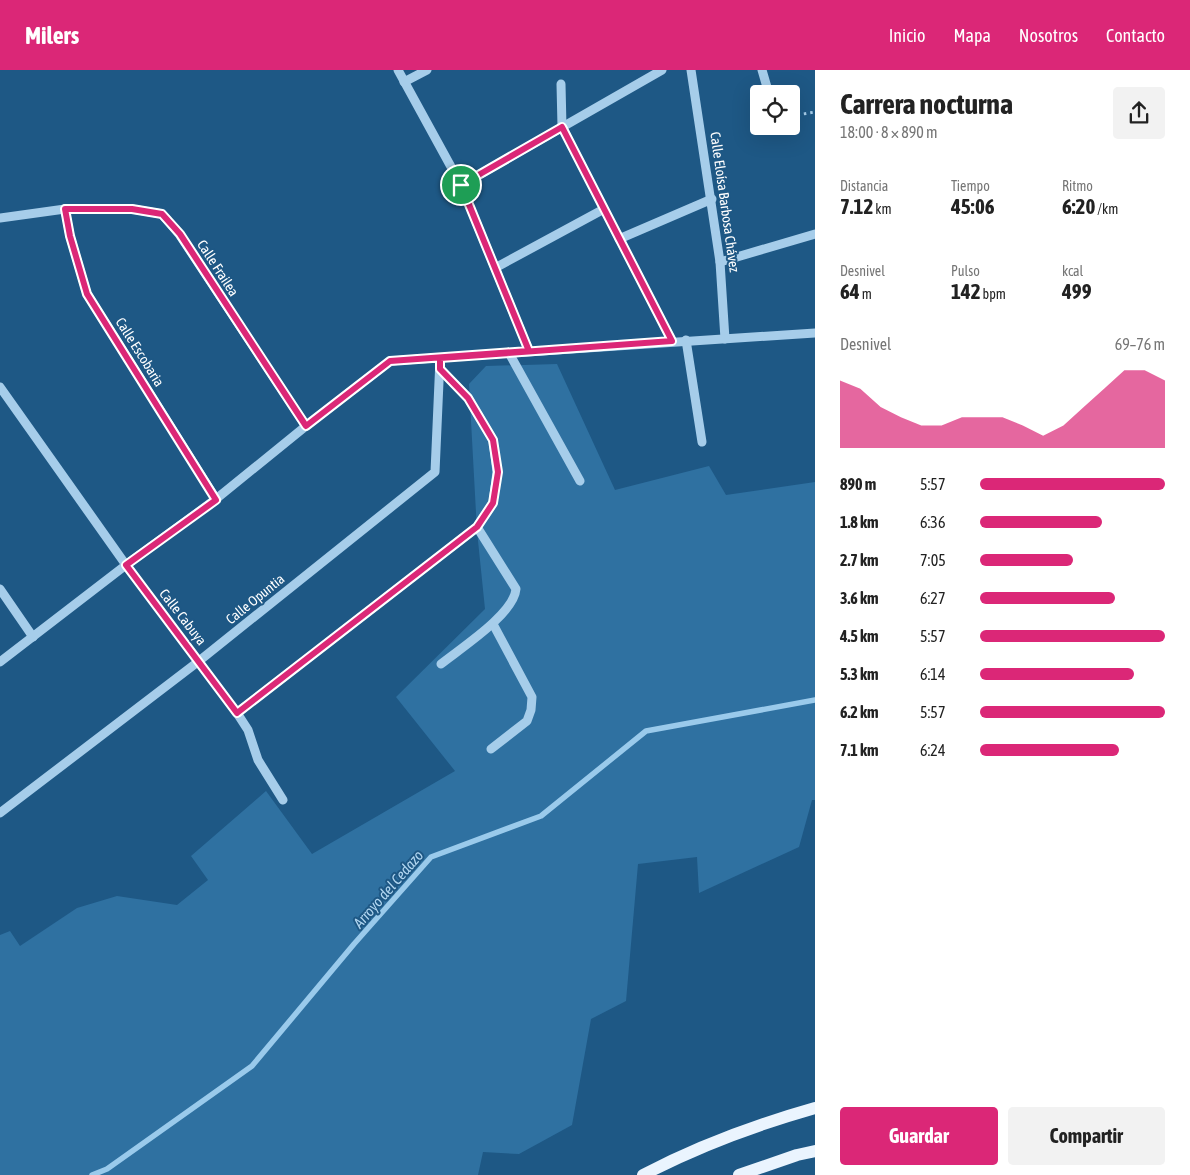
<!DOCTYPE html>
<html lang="es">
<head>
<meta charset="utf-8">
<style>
	body { margin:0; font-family:"Asap Condensed",sans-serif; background:#f2f2f2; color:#222; height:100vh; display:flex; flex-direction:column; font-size:19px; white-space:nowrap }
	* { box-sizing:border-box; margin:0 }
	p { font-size:16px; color:#767676 }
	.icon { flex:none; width:28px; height:28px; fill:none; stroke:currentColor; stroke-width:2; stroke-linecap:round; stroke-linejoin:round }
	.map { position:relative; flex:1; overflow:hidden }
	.side { display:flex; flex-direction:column; background:#fff; width:375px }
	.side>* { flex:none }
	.fabs { position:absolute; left:750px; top:15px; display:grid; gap:10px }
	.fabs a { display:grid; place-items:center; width:50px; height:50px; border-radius:5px; background:#fff; box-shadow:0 5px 20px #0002; font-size:25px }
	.pin { position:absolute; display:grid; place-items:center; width:42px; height:42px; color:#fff; margin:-21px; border:2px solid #fff; border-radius:50%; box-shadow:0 1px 5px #0007 }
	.round { display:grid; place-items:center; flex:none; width:52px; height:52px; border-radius:5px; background:#f2f2f2 }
	.headline { display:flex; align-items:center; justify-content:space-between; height:85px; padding:0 25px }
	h1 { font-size:28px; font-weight:700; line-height:38px }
	.metrics { display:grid; grid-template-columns:repeat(3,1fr); gap:8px; height:85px; padding:5px 25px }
	.metrics div { display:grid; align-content:center }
	.metrics b { font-size:21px; font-weight:700 }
	.metrics small { font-size:14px; font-weight:400 }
	.metrics p { font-size:14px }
	.chart { height:140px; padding:10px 25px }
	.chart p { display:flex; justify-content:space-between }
	.chart svg { width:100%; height:90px; margin-top:5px; fill:#db2777; opacity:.7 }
	.primary-button { display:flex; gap:10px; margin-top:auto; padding:10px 25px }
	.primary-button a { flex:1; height:58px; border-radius:5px; background:#db2777; color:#fff; font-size:20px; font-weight:700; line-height:58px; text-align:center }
	.primary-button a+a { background:#f2f2f2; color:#222 }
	ul { padding:0 25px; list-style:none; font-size:16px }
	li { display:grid; grid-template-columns:80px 60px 1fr; align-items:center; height:38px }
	li i { height:12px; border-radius:6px; background:#db2777 }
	header { display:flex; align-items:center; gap:30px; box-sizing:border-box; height:70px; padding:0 25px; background:#db2777; color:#fff }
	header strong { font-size:24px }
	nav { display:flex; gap:28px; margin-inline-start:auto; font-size:18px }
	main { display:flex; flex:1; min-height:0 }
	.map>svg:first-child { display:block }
	.green { fill:#2f71a1 }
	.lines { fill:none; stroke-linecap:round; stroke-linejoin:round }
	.stream { stroke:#9acaeb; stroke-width:5.5 }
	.path { stroke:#a6cdea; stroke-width:3; stroke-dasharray:2.5 4; stroke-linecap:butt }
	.minor { stroke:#a6cdea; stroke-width:9 }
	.major { stroke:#eaf4fe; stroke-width:12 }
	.route-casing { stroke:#fff; stroke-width:10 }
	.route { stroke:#db2777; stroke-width:6 }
	.labels { text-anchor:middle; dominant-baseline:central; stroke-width:4; stroke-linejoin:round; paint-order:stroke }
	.street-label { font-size:14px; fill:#fff; stroke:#1e5885 }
	.water-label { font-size:15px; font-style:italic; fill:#b2d7f1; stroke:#1e5885 }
</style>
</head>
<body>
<header>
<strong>Milers</strong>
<nav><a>Inicio</a><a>Mapa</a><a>Nosotros</a><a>Contacto</a></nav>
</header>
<main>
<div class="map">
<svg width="815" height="1105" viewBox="0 0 815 1105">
	<rect width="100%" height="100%" fill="#1e5885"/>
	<!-- green -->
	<path class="green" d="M557,294L615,420L709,396L726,425L815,412V730H812L799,777L699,823L697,787L638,794L626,931L591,949L572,1055L519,1084L483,1082L478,1105H0V865L10,861L20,876L77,838L117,826L177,835L208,810L191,786L266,721L312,784L455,701L396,627L485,539L477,461L469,314L486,296Z"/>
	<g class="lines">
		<!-- stream -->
		<path class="stream" d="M92,1105L107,1099L252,996L354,874L431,787L541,746L646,661L815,630"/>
		<!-- path -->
		<path class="path" d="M791,46L815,42"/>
		<!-- minor -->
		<g class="minor">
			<path d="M398,0L461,115L529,281"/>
			<path d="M691,0L720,192L725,269"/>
			<path d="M762,0L769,24"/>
			<path d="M404,12L427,0"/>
			<path d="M561,14L562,57L672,271"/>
			<path d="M461,115L662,0"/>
			<path d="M65,139L70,166L87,224L216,429"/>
			<path d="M0,148L65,139H132L162,144L179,164L306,356"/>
			<path d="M619,169L712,129"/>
			<path d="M720,192L815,164"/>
			<path d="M495,198L604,139"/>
			<path d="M686,270L702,372"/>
			<path d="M509,283L580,411"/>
			<path d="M0,317L126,495L237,643L248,660L258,690L283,730"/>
			<path d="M0,519L33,567"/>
			<path d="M0,592L126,495L216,429L306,356L390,291L815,263"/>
			<path d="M441,594C461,578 514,544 516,519L477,457"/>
			<path d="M237,643L477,457L493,433L497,402L493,370L468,328L440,299"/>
			<path d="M491,679L527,651L531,640L532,627L493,554"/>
			<path d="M0,743L199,591L435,402L440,289"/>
		</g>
		<!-- major -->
		<g class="major">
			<path d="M643,1105C698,1076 755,1055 815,1038"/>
			<path d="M739,1105L797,1085L815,1081"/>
		</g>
	</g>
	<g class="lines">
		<!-- route casing -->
		<g class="route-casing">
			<path id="route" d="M461,115L529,281L390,291L306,356L180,164L162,144L132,139H65L70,166L87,224L216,430L126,495L237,643L477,457L493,433L498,402L493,370L468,328L440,299V288L672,271L562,57L461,115"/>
		</g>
		<!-- route -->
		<use href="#route" class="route"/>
	</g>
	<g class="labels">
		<!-- street labels -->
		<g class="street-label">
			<text transform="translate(725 132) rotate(82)">Calle Eloísa Barbosa Chávez</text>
			<text transform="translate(218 198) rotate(57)">Calle Frailea</text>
			<text transform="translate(140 282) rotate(58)">Calle Escobaria</text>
			<text transform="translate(255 529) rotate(-39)">Calle Opuntia</text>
			<text transform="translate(183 547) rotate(52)">Calle Cabuya</text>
		</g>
		<!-- water labels -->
		<g class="water-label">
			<text transform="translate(388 819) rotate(-49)">Arroyo del Cedazo</text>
		</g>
	</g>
</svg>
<div class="fabs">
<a><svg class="icon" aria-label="locate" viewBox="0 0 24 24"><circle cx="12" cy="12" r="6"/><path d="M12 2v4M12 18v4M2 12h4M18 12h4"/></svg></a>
</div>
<div class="pin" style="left:461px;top:115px;background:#1e9e55"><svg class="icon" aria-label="arrive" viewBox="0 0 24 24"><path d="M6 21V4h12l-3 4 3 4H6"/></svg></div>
</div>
<section class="side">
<div class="headline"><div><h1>Carrera nocturna</h1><p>18:00 · 8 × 890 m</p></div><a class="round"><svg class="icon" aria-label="share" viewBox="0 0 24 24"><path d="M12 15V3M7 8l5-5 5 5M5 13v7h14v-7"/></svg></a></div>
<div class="metrics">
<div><p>Distancia</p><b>7.12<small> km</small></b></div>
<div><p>Tiempo</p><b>45:06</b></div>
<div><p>Ritmo</p><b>6:20<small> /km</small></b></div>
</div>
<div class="metrics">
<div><p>Desnivel</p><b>64<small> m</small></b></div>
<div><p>Pulso</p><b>142<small> bpm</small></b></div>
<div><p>kcal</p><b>499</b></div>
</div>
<div class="chart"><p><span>Desnivel</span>69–76 m</p>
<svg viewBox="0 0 160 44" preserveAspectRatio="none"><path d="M0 44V11L10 15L20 24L30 29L40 33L50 33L60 29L70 29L80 29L90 33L100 38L110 33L120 24L130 15L140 6L150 6L160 11V44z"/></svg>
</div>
<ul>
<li><b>890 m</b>5:57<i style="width:100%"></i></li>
<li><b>1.8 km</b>6:36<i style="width:66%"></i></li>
<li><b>2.7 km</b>7:05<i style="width:50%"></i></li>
<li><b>3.6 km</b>6:27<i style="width:73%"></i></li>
<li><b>4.5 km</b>5:57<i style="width:100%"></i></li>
<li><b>5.3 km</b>6:14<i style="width:83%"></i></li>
<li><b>6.2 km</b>5:57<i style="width:100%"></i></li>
<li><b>7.1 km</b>6:24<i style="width:75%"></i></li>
</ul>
<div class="primary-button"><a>Guardar</a><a>Compartir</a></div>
</section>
</main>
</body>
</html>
